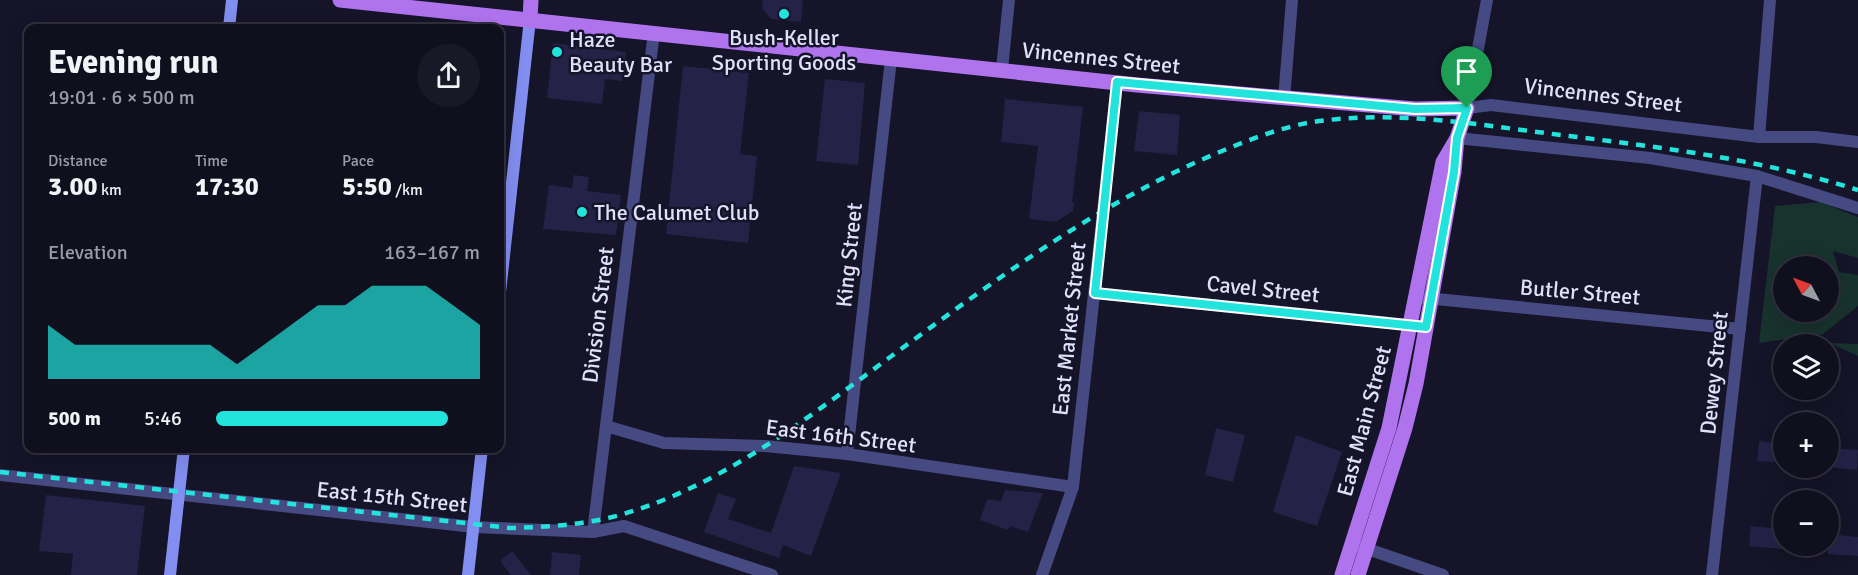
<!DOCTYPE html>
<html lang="en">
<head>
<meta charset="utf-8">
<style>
	body { margin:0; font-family:Signika,sans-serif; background:#191827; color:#f1f3f6; height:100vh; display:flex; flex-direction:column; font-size:22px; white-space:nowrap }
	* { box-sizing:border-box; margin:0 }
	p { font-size:20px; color:#9c9ca4 }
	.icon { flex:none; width:33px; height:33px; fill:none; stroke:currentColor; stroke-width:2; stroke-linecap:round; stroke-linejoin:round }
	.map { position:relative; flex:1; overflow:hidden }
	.details { position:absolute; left:24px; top:24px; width:480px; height:429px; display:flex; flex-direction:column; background:#100f1e; border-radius:12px; box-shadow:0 6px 24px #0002,0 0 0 2px #302f3c }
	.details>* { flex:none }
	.needle { width:39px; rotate:311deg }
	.tools { position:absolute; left:1773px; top:256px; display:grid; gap:12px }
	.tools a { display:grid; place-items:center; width:66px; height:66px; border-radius:50%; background:#100f1e; box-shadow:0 6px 24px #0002,0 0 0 2px #302f3c; font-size:30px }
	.pin { position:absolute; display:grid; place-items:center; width:51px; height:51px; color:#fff; margin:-62px -26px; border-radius:50% 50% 50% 0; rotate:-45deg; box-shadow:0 0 6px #0007 }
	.pin .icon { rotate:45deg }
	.round { display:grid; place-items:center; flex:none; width:63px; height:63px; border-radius:32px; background:#191827 }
	.summary { display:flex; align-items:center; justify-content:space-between; height:102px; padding:0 24px }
	h1 { font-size:33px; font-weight:800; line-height:45px }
	.stats { display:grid; grid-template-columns:repeat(3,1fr); gap:9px; height:102px; padding:6px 24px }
	.stats div { display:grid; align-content:center }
	.stats b { font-size:26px; font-weight:800 }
	.stats small { font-size:16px; font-weight:400 }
	.stats p { font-size:16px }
	.chart { height:168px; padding:12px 24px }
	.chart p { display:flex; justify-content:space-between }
	.chart svg { width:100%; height:108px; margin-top:6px; fill:#22e4dc; opacity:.7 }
	ul { padding:0 24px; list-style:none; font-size:20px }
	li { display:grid; grid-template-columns:96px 72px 1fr; align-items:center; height:45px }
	li i { height:15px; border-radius:8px; background:#22e4dc }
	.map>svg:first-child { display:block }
	.green { fill:#18322d; fill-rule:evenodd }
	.building { fill:#242247 }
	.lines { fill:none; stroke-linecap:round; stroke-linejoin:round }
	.minor { stroke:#454b82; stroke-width:12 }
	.tertiary { stroke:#454b82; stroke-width:12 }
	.secondary { stroke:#828ef0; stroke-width:12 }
	.primary { stroke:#af73ee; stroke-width:15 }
	.rail { stroke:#22e4dc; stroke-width:4.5; stroke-dasharray:9 8; stroke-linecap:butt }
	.route-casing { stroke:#fff; stroke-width:12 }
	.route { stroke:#22e4dc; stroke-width:8 }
	.poi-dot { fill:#22e4dc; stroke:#151428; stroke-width:2 }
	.labels { text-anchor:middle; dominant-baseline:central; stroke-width:5; stroke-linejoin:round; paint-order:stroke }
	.poi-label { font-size:22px; fill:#dfe0fb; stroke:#151428; text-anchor:start }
	.street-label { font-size:22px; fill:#dfe0fb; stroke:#151428 }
</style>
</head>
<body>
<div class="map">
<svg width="1858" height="575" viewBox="0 0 1858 575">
	<rect width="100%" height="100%" fill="#151428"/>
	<!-- green -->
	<g class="green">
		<path d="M1820,202L1858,217V258L1833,251L1839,272L1858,275V306L1823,334L1759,343L1775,206ZM1784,267H1828V312H1784Z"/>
		<path d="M1829,343L1858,344V356Z"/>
	</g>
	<!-- building -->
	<g class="building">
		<path d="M763,0H803L801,22L771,19L762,8Z"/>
		<path d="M553,43L626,52L622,81L605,79L602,104L547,98Z"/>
		<path d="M683,66L749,73L740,154L757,156L748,243L666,234Z"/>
		<path d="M825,79L865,83L858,165L816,161Z"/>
		<path d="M1005,99L1083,107L1072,202H1074L1073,211L1056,222L1029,219L1038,146L1001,142Z"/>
		<path d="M1139,111L1180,115L1177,155L1134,151Z"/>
		<path d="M574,175L589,177L587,191L621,195L616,235L543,229L549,185L572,188Z"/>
		<path d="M1216,428L1245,435L1233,482L1205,475Z"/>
		<path d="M1296,435L1342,452L1317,526L1273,512Z"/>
		<path d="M1759,441L1784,444V463L1757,461Z"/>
		<path d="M1828,448L1858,450L1857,470L1828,467Z"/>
		<path d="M794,466L841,473L811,556L783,545L779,558L704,532L718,493L736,499L728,519L771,533Z"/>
		<path d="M1005,490L1043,493L1028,532L1010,526L1008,530L980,520L987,499L1001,501Z"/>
		<path d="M46,495L145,506L137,575H71L73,554L39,551Z"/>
		<path d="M1751,526L1784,529V549L1749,546Z"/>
		<path d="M1828,534L1858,537V556L1828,554Z"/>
		<path d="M512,551L531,575H511L500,561Z"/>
		<path d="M552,552L581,555L579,575H550Z"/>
	</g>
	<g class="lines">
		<!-- minor -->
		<g class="minor">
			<path d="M1487,0L1467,108L1491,105L1759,137H1816L1858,142"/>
			<path d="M1002,69L1009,0"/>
			<path d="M1284,99L1292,0"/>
			<path d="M1759,137L1770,0"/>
			<path d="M1457,138L1650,158L1757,176L1858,208"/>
			<path d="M1095,293L1419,326"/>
			<path d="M1416,297L1740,329"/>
			<path d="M606,426L664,443L765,446L847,454L1073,487"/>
			<path d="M847,454L891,59"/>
			<path d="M0,475L474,527L593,532L624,526L772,575"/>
			<path d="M593,532L654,32"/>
			<path d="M1359,546L1443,575"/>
			<path d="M1712,575L1757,176"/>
		</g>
		<!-- tertiary -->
		<path class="tertiary" d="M1042,575L1073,487L1117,83"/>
		<!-- secondary -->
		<g class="secondary">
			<path d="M229,28L232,0"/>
			<path d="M500,292L530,19"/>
			<path d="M170,575L184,448"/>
			<path d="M468,575L482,448"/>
		</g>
		<!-- primary -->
		<g class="primary">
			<path d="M340,0L1137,85L1415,109L1467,108L1457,138L1454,172L1416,384L1405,428L1358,575"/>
			<path d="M530,19L531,0"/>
			<path d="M1342,575L1389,428L1443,162L1456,140"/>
		</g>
		<!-- rail -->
		<path class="rail" d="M0,472L510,528C547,527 584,525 620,515C725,485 811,415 897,352C1001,276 1103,200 1222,151C1251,139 1282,127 1313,122C1398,109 1485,126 1569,136C1667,148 1763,160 1858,190"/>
	</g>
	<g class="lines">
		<!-- route casing -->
		<g class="route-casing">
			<path id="route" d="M1117,82L1415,109L1467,108L1457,138L1454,172L1426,327L1095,293Z"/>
		</g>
		<!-- route -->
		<use href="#route" class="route"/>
	</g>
	<!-- markers -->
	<g class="poi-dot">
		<circle cx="784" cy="14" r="6"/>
		<circle cx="557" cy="52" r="6"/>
		<circle cx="582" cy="212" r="6"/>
	</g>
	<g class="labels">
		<!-- poi labels -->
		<g class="poi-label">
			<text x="784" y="37" text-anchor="middle">Bush-Keller<tspan x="784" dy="25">Sporting Goods</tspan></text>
			<text x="569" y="39">Haze<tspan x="569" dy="25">Beauty Bar</tspan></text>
			<text x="594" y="212">The Calumet Club</text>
		</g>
		<!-- street labels -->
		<g class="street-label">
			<text transform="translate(1101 58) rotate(6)">Vincennes Street</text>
			<text transform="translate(1603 95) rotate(7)">Vincennes Street</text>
			<text transform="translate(849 255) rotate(-84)">King Street</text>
			<text transform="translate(1263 289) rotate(6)">Cavel Street</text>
			<text transform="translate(1580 292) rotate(5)">Butler Street</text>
			<text transform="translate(598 315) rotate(-83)">Division Street</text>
			<text transform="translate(1069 329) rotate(-84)">East Market Street</text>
			<text transform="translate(1714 373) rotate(-84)">Dewey Street</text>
			<text transform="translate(1364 421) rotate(-75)">East Main Street</text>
			<text transform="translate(841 436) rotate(7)">East 16th Street</text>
			<text transform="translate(392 497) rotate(6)">East 15th Street</text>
		</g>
	</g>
</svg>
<div class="tools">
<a><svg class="needle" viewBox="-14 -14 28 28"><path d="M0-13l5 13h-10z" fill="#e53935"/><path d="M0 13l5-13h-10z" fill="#9c9ca4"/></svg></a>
<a><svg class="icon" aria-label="layers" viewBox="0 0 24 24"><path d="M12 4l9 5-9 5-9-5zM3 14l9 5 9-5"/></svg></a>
<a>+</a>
<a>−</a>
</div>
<div class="pin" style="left:1467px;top:108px;background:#1e9e55"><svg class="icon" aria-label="arrive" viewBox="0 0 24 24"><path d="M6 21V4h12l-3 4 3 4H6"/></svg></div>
<section class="details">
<div class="summary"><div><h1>Evening run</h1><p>19:01 · 6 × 500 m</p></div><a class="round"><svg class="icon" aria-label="share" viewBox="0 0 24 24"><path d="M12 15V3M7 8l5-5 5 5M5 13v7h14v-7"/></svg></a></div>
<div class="stats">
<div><p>Distance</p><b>3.00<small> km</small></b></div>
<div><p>Time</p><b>17:30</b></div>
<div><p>Pace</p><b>5:50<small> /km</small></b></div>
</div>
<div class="chart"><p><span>Elevation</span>163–167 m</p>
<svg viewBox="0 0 160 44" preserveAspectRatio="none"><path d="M0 44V22L10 30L20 30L30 30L40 30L50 30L60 30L70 38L80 30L90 22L100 14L110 14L120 6L130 6L140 6L150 14L160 22V44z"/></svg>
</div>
<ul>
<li><b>500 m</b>5:46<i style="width:88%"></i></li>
</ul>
</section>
</div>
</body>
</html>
